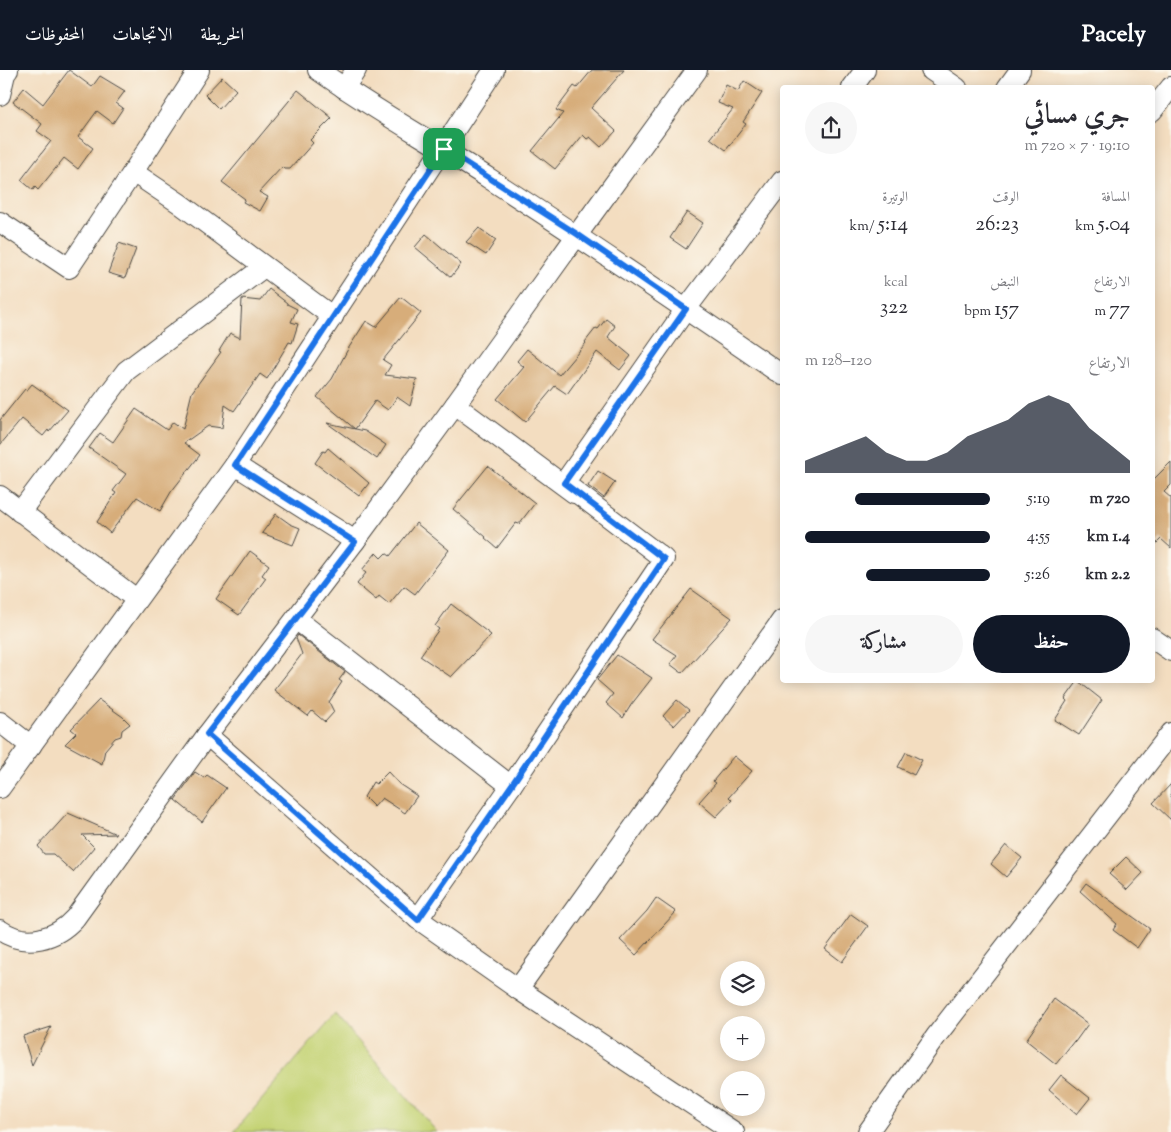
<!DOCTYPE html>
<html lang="ar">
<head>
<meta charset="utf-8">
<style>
	body { margin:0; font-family:"Sorts Mill Goudy",Amiri,serif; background:#f7f7f7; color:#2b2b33; direction:rtl; height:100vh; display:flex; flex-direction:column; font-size:19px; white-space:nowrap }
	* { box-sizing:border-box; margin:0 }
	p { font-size:16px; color:#7c7c81 }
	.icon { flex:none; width:28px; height:28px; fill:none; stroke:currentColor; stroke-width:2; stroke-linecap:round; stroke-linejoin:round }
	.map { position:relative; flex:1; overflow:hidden; direction:ltr }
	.panel { position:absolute; left:780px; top:15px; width:375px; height:598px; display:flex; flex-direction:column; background:#fff; border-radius:5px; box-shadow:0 2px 12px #0003; direction:rtl }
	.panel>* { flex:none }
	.tools { position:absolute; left:720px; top:891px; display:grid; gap:10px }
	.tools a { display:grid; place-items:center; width:45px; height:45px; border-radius:50%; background:#fff; box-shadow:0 2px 12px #0003; font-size:25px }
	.pin { position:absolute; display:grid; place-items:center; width:42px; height:42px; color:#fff; margin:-21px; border-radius:10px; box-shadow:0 2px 8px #0006 }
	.round { display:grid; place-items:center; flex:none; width:52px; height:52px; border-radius:26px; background:#f7f7f7 }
	.headline { display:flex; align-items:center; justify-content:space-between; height:85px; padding:0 25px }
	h1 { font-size:28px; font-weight:600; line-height:38px }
	.figures { display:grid; grid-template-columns:repeat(3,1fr); gap:8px; height:85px; padding:5px 25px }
	.figures div { display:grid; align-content:center }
	.figures b { font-size:21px; font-weight:600 }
	.figures small { font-size:14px; font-weight:400 }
	.figures p { font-size:14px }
	.chart { height:140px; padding:10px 25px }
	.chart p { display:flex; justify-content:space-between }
	.chart svg { width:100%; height:90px; margin-top:5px; fill:#111827; opacity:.7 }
	.button { display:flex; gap:10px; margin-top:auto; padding:10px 25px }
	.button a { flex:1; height:58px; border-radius:30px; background:#111827; color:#fff; font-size:20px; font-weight:600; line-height:58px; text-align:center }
	.button a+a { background:#f7f7f7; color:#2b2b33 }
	ul { padding:0 25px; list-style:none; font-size:16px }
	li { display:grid; grid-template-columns:80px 60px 1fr; align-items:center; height:38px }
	li i { height:12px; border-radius:6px; background:#111827 }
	header { display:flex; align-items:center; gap:30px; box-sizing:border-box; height:70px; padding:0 25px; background:#111827; color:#fff }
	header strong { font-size:24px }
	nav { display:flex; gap:28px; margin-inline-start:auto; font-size:18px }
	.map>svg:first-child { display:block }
	.green { fill:#c4d375; stroke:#787f50 }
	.building { fill:#d7ad7a }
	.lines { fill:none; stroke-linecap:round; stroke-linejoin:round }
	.minor-casing { stroke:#494641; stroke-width:22 }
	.minor { stroke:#fff; stroke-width:20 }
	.route-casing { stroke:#fff; stroke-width:10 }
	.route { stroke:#1a73e8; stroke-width:6 }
</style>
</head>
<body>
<header>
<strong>Pacely</strong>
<nav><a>الخريطة</a><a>الاتجاهات</a><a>المحفوظات</a></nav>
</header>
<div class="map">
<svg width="1171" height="1062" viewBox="0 0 1171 1062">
	<rect width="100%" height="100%" fill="#fbf7ec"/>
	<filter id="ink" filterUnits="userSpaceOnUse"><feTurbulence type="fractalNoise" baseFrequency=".02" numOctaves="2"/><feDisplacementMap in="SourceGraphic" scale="10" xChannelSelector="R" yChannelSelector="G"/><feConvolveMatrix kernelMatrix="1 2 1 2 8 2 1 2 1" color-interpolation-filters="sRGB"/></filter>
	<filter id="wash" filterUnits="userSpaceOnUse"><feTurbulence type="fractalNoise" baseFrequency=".0096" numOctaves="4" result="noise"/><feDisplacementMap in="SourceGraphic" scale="20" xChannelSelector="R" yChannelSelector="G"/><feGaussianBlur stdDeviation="1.12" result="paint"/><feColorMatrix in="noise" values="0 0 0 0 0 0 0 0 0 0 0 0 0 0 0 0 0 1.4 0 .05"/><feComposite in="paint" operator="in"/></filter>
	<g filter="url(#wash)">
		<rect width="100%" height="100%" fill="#f3ddc0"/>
		<!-- green -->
		<path class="green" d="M335,944L437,1062H234Z"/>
		<g id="blocks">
			<!-- building -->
			<g class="building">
				<path d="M69,0L92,17L100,6L125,21L116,33L123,38L113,53L97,41L78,67L93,78L78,99L64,88L38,120L35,117L33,120L21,110L51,71L37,61L42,54L13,32L24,18L43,34Z"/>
				<path d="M592,0H624L591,38L616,61L601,77L590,67L587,69L583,65L555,99L532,81L563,43L556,40L574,16L577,18Z"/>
				<path d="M222,7L236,20L219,39L205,25Z"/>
				<path d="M744,11L762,23L743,52L746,54L726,80L710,68L733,39L718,33L726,15L738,21Z"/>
				<path d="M298,20L332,48L310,70L313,73L290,99H284L282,97L259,122L268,127L260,141L243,132L245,129L222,112Z"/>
				<path d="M687,142L703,153L686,179L670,168Z"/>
				<path d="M479,158L496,170L486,185L466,172Z"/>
				<path d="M426,164L461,194L451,207L415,177Z"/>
				<path d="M119,173L136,179L125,208L108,203Z"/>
				<path d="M269,219L287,233V234L297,239L291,252L298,254L292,273L289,272L267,309L260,304L234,341L225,335L222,358L208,356L184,373L200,385L171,422L160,441L137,427L110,463L97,452L116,423L113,421L126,404L89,378L100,363L113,372L136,339L167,360L173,352L183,359L192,322L221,282L219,281L230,263L240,268L242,229L260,231Z"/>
				<path d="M401,227L421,243L383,290L391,295L385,305L417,309L410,336L397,327L388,340L375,331L355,359L317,327L332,309L348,279L366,251L376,257Z"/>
				<path d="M606,249L615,256L608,267L631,286L620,300L597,282L567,324L555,316L525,352L497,329L524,297L517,291L527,279L559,305L586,273L585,272L596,258L598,259Z"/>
				<path d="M32,314L68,340L49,362L48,360L43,366L22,349L0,375V350L25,319L27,320Z"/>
				<path d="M327,353L365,361L386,375L377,389Z"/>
				<path d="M328,378L369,413L359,426L315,393L323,381L325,382Z"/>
				<path d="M1171,392V415L1164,422L1171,428V478L1161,469L1152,478V411Z"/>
				<path d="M488,396L535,433L519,454L516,453L497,478L485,468L486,467L453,439Z"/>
				<path d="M598,401L615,412L604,428L588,416Z"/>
				<path d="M276,444L290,454L300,458L293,475L262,463Z"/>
				<path d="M416,453L449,480L415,524L404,516L389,534L379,526L376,530L357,514L366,503L362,500L376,483L381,488L386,483L390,486Z"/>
				<path d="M250,481L269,495L262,505L266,508L239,545L216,529Z"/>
				<path d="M691,519L732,548L682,603L670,594L677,585L652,569Z"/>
				<path d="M451,534L491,565L451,607L420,586L439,559L435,556Z"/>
				<path d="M298,565L345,602L339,610L342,612L329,632L334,642L325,652L312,641L308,646L274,620L302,584L296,568Z"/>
				<path d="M617,585L652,608L631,635L623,648L606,633L613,624L597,610Z"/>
				<path d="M1078,611L1102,630L1079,665L1055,650L1067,631L1065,629Z"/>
				<path d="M99,630L123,647L130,654L122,660L121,666L115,668L105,680L102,694L65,674L76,663L71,659Z"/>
				<path d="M677,630L689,640L674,656L663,646Z"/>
				<path d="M906,682L922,690L914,705L898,697Z"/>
				<path d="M734,686L752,701L729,727L732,730L716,747L699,732L716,713L713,711Z"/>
				<path d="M195,702L204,708L207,705L226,718L202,752L175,730Z"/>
				<path d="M388,702L399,714L417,726L405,743L382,728L374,737L364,727L373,712L376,714Z"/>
				<path d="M1171,714V750L1153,733Z"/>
				<path d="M68,743L116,764L82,765L94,777L73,802L53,784H44L38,776Z"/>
				<path d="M1006,775L1022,788L1006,807L991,794Z"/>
				<path d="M1126,787L1143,803L1127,820L1109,804Z"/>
				<path d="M1086,813L1150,859L1137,878L1113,860L1117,854L1080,821Z"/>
				<path d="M656,828L676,842L636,885L620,870L647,841Z"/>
				<path d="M851,844L868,856L842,892L825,879Z"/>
				<path d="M1054,929L1088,954L1075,972L1074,971L1056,994L1026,970Z"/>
				<path d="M51,957L32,995L23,966Z"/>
				<path d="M1061,1005L1090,1028L1077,1044L1049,1020Z"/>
			</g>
		</g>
	</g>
	<g filter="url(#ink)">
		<use href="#blocks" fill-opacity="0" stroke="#494641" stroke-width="1"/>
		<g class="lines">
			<!-- minor casing -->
			<g class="minor-casing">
				<g id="minor">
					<path d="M318,0C373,39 433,72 490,109C589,173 686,239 782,305"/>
					<path d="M931,0L957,18"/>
					<path d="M344,18L356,0"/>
					<path d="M852,18L865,0"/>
					<path d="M1007,18L1020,0"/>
					<path d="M0,25L5,4L8,0"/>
					<path d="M1152,41L1171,17"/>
					<path d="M133,102L199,0"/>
					<path d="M0,152L69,198L133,102L179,133L333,247"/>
					<path d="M455,335L574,423"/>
					<path d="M235,395L355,471"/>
					<path d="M0,426L136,529"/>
					<path d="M20,442L126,301L264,197"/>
					<path d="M296,549L511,716"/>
					<path d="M1152,568L1171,581"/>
					<path d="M0,652L31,676"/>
					<path d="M207,665L418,849L518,919L734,1062"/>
					<path d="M0,718L235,395L494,0"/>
					<path d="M418,849L511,716L664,489L564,413L686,239L782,111"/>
					<path d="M0,860C26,878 56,869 75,848L207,665L355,471L455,335L577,165L697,0"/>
					<path d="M518,919L782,550"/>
					<path d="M868,1062L937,965L1171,663"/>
				</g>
			</g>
			<!-- minor -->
			<use href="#minor" class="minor"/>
		</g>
	</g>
	<g class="lines" filter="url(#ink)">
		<!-- route casing -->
		<g class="route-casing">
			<path id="route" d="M444,79L577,164L686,239L564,413L664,489L511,716L418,850L207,664L355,472L235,395Z"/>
		</g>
		<!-- route -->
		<use href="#route" class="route"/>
	</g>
</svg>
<div class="tools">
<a><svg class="icon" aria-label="layers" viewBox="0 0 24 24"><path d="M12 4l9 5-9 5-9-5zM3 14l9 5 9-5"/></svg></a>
<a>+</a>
<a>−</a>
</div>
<div class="pin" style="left:444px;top:79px;background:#1e9e55"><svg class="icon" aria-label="arrive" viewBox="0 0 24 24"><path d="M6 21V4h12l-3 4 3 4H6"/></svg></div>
<section class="panel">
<div class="headline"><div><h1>جري مسائي</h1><p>19:10 · 7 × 720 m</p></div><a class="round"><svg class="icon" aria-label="share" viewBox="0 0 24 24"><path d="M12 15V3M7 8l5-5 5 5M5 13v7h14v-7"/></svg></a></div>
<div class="figures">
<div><p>المسافة</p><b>5.04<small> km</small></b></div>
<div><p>الوقت</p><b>26:23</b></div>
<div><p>الوتيرة</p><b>5:14<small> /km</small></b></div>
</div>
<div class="figures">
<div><p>الارتفاع</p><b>77<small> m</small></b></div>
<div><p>النبض</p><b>157<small> bpm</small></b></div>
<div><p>kcal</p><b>322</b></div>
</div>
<div class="chart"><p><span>الارتفاع</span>120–128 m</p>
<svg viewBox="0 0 160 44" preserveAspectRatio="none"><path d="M0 44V38L10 34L20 30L30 26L40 34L50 38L60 38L70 34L80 26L90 22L100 18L110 10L120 6L130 10L140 22L150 30L160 38V44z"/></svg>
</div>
<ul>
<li><b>720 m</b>5:19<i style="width:73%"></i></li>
<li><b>1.4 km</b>4:55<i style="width:100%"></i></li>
<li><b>2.2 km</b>5:26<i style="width:67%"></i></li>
</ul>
<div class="button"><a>حفظ</a><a>مشاركة</a></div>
</section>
</div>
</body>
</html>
